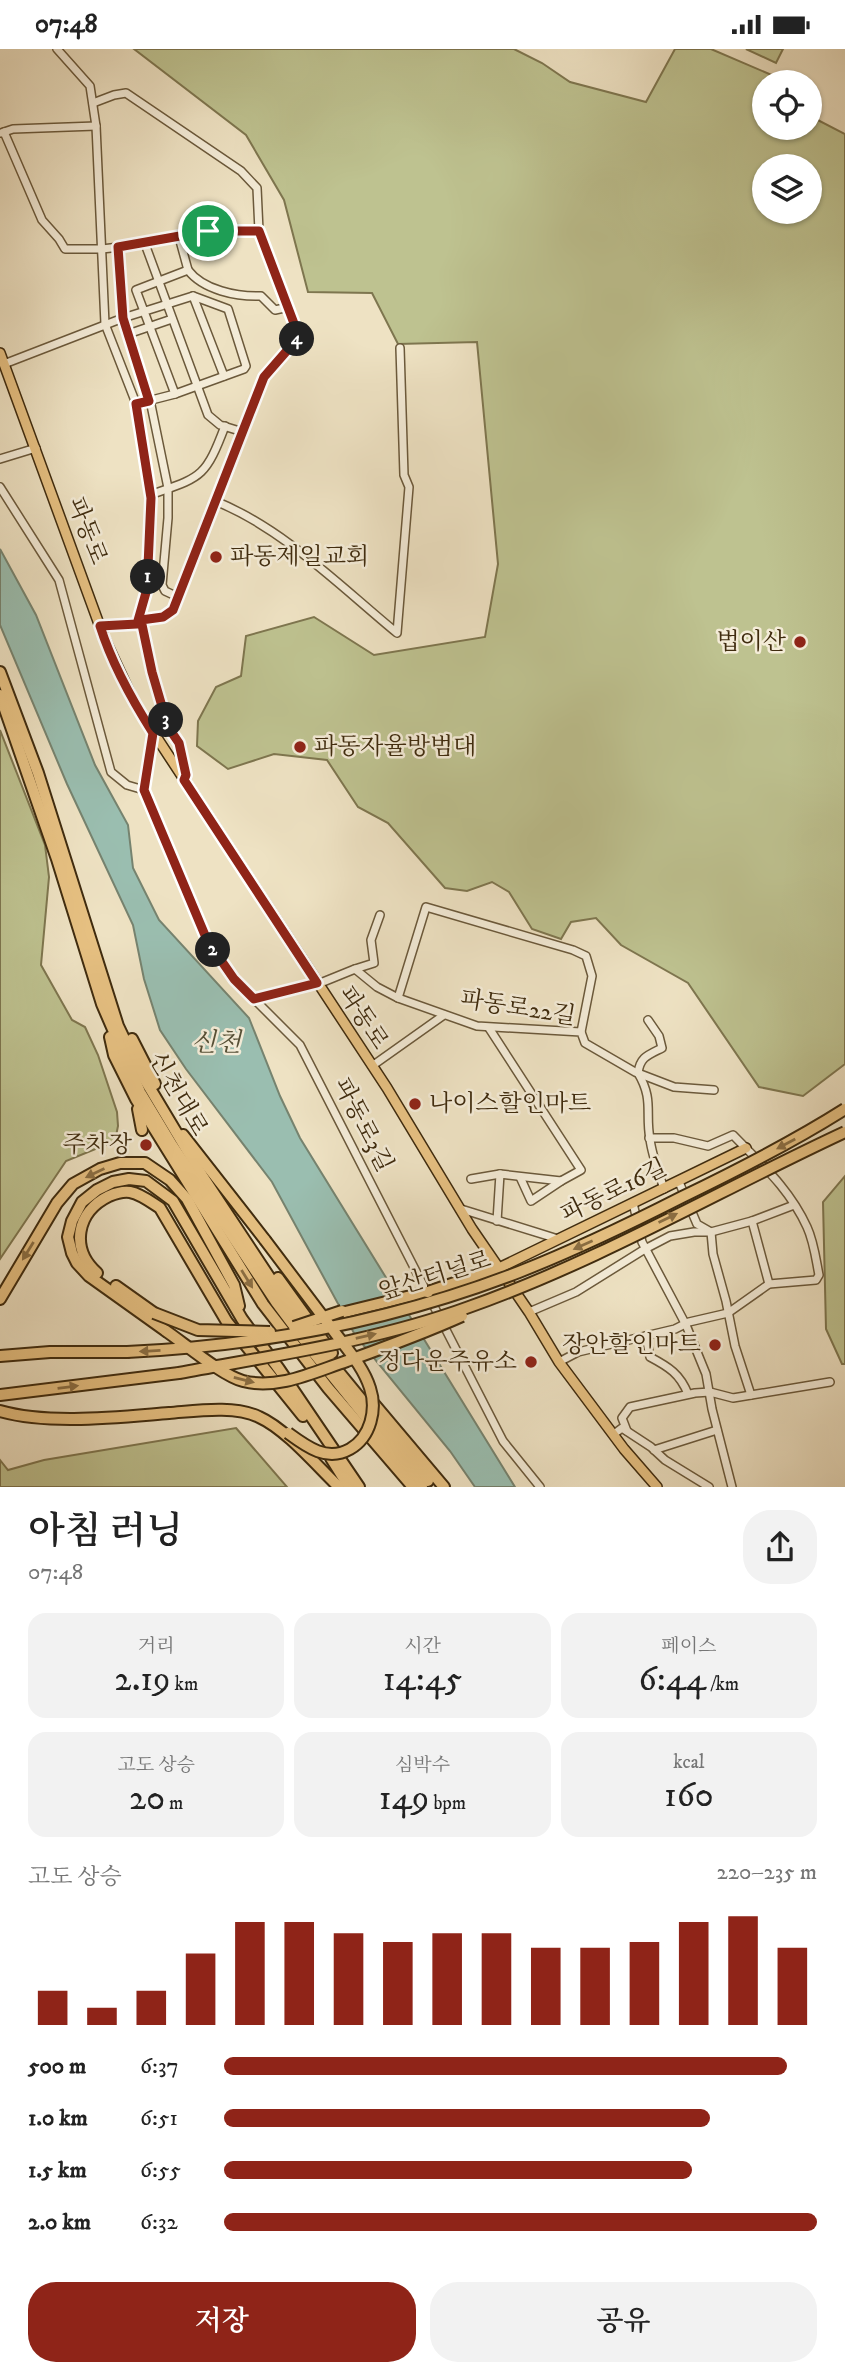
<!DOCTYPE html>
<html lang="ko">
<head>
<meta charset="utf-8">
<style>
	body { margin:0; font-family:"IM FELL DW Pica","Noto Serif KR",serif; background:#f2f2f2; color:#222; height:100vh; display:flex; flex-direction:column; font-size:26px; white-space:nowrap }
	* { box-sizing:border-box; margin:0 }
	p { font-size:23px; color:#767676 }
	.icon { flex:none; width:38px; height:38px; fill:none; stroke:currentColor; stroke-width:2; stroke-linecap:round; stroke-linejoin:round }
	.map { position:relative; height:1438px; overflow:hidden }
	.drawer { display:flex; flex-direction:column; background:#fff; flex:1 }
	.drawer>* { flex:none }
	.controls { position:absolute; left:752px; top:21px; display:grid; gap:14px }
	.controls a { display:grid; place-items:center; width:70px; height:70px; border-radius:50%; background:#fff; box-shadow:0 2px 5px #0004; font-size:35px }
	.pin { position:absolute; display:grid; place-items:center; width:60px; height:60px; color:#fff; margin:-30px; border:4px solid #fff; border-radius:50%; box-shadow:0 2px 7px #0007 }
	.km { position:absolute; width:35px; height:35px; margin:-18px; border-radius:50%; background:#222; color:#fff; font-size:19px; line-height:35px; text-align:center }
	.round { display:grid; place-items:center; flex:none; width:74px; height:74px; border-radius:28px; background:#f2f2f2 }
	.summary { display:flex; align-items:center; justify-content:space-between; height:119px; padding:0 28px }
	h1 { font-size:38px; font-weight:600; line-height:52px }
	.metrics { display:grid; grid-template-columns:repeat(3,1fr); gap:10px; height:119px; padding:7px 28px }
	.metrics div { display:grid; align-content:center; border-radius:18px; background:#f2f2f2; text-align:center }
	.metrics b { font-size:35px; font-weight:600 }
	.metrics small { font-size:19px; font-weight:400 }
	.metrics p { font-size:19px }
	.chart { height:196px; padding:14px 28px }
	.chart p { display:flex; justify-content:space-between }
	.chart svg { width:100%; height:126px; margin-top:7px; stroke:#8f2418; stroke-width:6 }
	.primary-button { display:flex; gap:14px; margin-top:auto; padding:14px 28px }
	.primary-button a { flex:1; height:80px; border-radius:28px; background:#8f2418; color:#fff; font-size:28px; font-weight:600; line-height:80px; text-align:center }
	.primary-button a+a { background:#f2f2f2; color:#222 }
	ul { padding:0 28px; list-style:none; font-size:23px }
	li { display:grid; grid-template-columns:112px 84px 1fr; align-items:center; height:52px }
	li i { height:18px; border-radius:9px; background:#8f2418 }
	.status { display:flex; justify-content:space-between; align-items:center; height:49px; padding:0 35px; background:#fff; direction:ltr }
	.status svg { height:19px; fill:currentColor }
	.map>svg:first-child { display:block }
	.green { fill:#bec290; stroke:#7e764f; stroke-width:2; fill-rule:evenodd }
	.water { fill:#9abeb0; stroke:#76836f; stroke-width:2 }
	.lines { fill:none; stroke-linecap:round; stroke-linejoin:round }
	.minor-casing { stroke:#6b593b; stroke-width:10 }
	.major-casing { stroke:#3f2b0e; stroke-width:12 }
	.highway-casing { stroke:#3f2b0e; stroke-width:14 }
	.minor { stroke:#f4ecd8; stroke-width:7 }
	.major { stroke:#e7c182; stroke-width:9 }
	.highway { stroke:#e7c182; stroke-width:10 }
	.highway-bridge-casing { stroke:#3f2b0e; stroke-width:14; stroke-linecap:butt }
	.highway-bridge { stroke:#e7c182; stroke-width:10 }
	.oneway { fill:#8b6e42 }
	.route-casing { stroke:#fff; stroke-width:14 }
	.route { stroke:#8f2418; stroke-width:9 }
	.poi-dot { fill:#8f2418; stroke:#f4ecd8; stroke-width:2.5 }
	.labels { text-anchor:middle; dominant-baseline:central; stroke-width:5; stroke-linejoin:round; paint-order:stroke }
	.street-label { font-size:24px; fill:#3f2b0e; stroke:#f4ecd8 }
	.poi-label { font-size:24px; fill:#3f2b0e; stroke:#f4ecd8; text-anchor:end }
	.water-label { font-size:26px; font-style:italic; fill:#565036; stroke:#f4ecd8 }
</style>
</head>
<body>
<div class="status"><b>07:48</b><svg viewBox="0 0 49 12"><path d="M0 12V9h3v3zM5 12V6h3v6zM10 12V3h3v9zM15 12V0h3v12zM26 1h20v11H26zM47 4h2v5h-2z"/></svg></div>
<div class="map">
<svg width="845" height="1438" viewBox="0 0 845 1438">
	<rect width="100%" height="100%" fill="#eee2c3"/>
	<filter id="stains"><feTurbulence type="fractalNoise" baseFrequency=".00286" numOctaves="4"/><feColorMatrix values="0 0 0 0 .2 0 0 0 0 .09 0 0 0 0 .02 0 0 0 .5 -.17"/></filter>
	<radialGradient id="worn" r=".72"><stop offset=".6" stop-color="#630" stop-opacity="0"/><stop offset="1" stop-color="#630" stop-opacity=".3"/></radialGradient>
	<!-- green -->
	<g class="green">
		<path d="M134,0H514L542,14L570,33L646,53L675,0H711L788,33H765V79H810V67L845,85V1015L803,1047L759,1038L688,934L621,896L596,869L571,873L561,890L532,880L509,843L492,833L467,842L445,839L388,774L358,758L327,711L274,705L228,720L197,697L198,672L216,638L241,627L246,587L314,568L374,606L485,588L498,515L477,293L398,295L372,244L308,243L284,151L246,86ZM810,117V163H765V117Z"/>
		<path d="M746,0H783L776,14Z"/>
		<path d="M0,681L45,796L49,828L41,916L72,971L85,978L98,1006L117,1063L118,1077L115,1092L66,1112L0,1210Z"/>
		<path d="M845,1127V1315H842L826,1280L823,1153Z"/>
		<path d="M236,1379L287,1438H0V1411L8,1421L44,1411Z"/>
	</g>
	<!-- water -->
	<path class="water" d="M0,500L36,566L95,716L128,776L133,819L159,871L249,969L280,1047L300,1089L515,1438H475L450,1402L355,1286L272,1133L186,1020L160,981L144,930L133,876L67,735L0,576Z"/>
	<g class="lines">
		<!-- minor casing -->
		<g class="minor-casing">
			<g id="minor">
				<path d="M57,0L90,37L96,77L105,275L137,357L151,449L147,540L137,575L100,577"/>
				<path d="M93,54L114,46L126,44L241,122L257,139L259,182"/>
				<path d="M4,83L42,171L59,190L65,200H102L145,195L208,182L247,184L259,182L298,285V289L264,328L173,561L163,568L138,571"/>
				<path d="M1,84L13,80L96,77"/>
				<path d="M179,188L188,221"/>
				<path d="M145,195L208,366L220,376L243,383"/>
				<path d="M118,198L123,269L151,356L168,439V469L162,536L165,542L178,548"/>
				<path d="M193,247L224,327"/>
				<path d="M128,285L172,270"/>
				<path d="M4,315L123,269L193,247L228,260L246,317L244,320L175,345C162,310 149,275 136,241L188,221C203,241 237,248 261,247L275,261L289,258"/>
				<path d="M136,355L175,345"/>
				<path d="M0,410L36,399"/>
				<path d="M0,438L59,531L111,723L127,736L144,741"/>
				<path d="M150,446C201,428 205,430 225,377"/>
				<path d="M215,452C283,479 341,538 397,584L409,438L404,426L400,299"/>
				<path d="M141,571L152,623L168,678L179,694L186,726L184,731"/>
				<path d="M153,684L144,741L207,891L234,930L300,996L503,1392L540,1438"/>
				<path d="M355,920L374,914L371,891L380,866"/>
				<path d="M398,949L426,858L573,901L586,907L592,927L581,983"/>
				<path d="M254,950L318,935L355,920L377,938L398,949L477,977L581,983L585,994L635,1023L674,1038L714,1041"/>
				<path d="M648,971L659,987L662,999C648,1006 640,1008 638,1024C654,1051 645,1063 650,1090C652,1107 659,1124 664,1140"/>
				<path d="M372,1017L444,966"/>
				<path d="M520,1128L531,1152L561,1132"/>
				<path d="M471,1130L500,1125L561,1132L581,1121L489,979"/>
				<path d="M673,1135L679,1133L697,1175L711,1183L713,1205L726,1252L735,1297L751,1346"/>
				<path d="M637,1152L633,1154L642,1193L686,1276L706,1325L712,1360L732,1438"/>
				<path d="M461,1160L558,1190"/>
				<path d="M497,1172L500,1125"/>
				<path d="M752,1172L769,1235"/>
				<path d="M529,1263L576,1243L645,1200L670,1187L694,1183H711L752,1172L794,1156"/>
				<path d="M646,1287L650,1308C669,1318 680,1325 688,1345"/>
				<path d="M559,1313L578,1303L675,1280L689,1273L728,1264L769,1235L816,1231L819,1226C816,1211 814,1193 807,1178C789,1139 762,1116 733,1086L708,1097L674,1089H649"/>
				<path d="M627,1382L622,1369L630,1358L695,1344L710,1343L733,1349L830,1333"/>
				<path d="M614,1385L622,1379L651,1398L665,1411L709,1438"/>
				<path d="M654,1401L717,1381"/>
			</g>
		</g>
		<!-- major casing -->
		<g class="major-casing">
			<g id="major">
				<path d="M0,304L103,586L136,657L387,1039L472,1180L529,1263L559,1313L624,1400L657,1438"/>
				<path d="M499,1219L746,1099"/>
			</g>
		</g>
		<!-- highway casing -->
		<g class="highway-casing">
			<g id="highway">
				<path d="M0,623L38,724L118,977L139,1021L203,1128L283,1249L319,1299L428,1432"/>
				<path d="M0,646L57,810L102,955L140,1043L172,1096L276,1253L314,1304L422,1438"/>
				<path d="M110,988L114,1006L136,1050L263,1255L328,1339L413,1438"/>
				<path d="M132,990L155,1035"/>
				<path d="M138,1060L142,1081"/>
				<path d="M183,1086L265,1191"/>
				<path d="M97,1224C70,1200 76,1163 109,1147C116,1144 123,1142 130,1143C141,1145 151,1153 160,1159L227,1273L303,1367"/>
				<path d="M278,1229L332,1304"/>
				<path d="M116,1237L154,1264"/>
				<path d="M428,1243L499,1219"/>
				<path d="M0,1250L57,1154L73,1135L100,1120L120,1114H145L170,1131L187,1150L234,1236L239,1257"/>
				<path d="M333,1266L427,1243"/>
				<path d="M166,1282L89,1227L77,1214L72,1204L68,1188L72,1172L82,1153L97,1141L113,1133L129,1130L146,1132L173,1152L242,1270L279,1320L359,1438"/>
				<path d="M0,1307L50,1303H127"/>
				<path d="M0,1346L179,1324"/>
				<path d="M369,1349L444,1438"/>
				<path d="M0,1362C49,1376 118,1368 169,1364C196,1362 234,1356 259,1368C286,1380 317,1417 339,1438"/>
				<path d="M331,1409L349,1438"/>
			</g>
		</g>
		<!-- minor -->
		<use href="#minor" class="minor"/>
		<!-- major -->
		<use href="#major" class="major"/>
		<!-- highway -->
		<use href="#highway" class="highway"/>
		<!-- highway-bridge casing -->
		<g class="highway-bridge-casing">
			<g id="highway-bridge">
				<path d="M265,1191C288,1221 310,1251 333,1281C346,1299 363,1317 370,1339C377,1360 371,1388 350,1400C327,1413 307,1398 288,1384"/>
				<path d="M427,1243H428"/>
				<path d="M154,1264L198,1281L270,1283"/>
				<path d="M294,1278L342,1262"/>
				<path d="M166,1282C185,1295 223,1327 243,1332C278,1341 314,1323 347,1312C386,1298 424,1284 462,1267"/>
				<path d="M127,1303C260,1297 395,1271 519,1223C575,1201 629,1175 682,1148C738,1121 793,1093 845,1060"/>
				<path d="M179,1324C276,1306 376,1292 469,1258C599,1212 720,1141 845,1083"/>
			</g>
		</g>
		<!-- highway-bridge -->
		<use href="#highway-bridge" class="highway-bridge"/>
	</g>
	<!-- one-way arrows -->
	<defs><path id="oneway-solid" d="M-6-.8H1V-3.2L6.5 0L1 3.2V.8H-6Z" transform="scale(1.75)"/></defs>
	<g class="oneway">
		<use href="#oneway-solid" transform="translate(786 1095) rotate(152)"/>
		<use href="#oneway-solid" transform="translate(95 1124) rotate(154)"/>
		<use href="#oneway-solid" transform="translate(668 1169) rotate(-26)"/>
		<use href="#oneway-solid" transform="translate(583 1196) rotate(156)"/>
		<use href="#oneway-solid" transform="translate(28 1202) rotate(122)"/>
		<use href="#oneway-solid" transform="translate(247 1230) rotate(58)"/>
		<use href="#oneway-solid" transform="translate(366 1287) rotate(-13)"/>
		<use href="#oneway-solid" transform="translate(150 1302) rotate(177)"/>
		<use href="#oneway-solid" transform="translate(244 1331) rotate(14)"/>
		<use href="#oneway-solid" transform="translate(68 1338) rotate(-7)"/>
	</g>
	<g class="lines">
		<!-- route casing -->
		<g class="route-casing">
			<path id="route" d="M208,182H259L298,285V289L264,328L173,561L163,568L141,571L152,623L168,678L179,694L186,726L184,731L317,934L254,950L234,930L207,891L144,741L153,684C132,651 112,615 100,577L137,575L147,540L151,449L136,355L149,352L123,269L118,198Z"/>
		</g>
		<!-- route -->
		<use href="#route" class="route"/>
	</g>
	<!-- markers -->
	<g class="poi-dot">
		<circle cx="216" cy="508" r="7"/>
		<circle cx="800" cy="593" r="7"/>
		<circle cx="300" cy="698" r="7"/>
		<circle cx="415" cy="1055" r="7"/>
		<circle cx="146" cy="1096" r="7"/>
		<circle cx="715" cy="1296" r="7"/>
		<circle cx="531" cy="1313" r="7"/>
	</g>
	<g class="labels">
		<!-- street labels -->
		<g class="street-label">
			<text transform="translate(87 482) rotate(69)">파동로</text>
			<text transform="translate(518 959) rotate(9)">파동로22길</text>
			<text transform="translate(363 969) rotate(57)">파동로</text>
			<text transform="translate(178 1045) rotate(60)">신천대로</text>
			<text transform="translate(363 1076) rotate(63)">파동로3길</text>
			<text transform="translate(614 1142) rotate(-26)">파동로16길</text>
			<text transform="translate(435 1227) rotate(-17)">앞산터널로</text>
		</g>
		<!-- poi labels -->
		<g class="poi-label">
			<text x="230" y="508" text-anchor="start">파동제일교회</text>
			<text x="786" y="593">법이산</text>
			<text x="314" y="698" text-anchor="start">파동자율방범대</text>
			<text x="429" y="1055" text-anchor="start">나이스할인마트</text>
			<text x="132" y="1096">주차장</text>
			<text x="701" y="1296">장안할인마트</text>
			<text x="517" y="1313">정다운주유소</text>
		</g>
		<!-- water labels -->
		<g class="water-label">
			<text x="216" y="994">신천</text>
		</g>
	</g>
	<rect width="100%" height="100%" filter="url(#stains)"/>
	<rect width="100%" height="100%" fill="url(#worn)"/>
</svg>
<div class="controls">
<a><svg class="icon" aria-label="locate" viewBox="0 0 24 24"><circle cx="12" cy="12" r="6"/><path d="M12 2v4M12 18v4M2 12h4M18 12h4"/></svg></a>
<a><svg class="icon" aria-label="layers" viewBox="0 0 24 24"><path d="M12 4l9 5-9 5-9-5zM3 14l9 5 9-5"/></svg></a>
</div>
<div class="pin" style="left:208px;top:182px;background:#1e9e55"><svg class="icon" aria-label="arrive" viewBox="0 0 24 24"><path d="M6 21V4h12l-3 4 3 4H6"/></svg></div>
<b class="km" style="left:148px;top:528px">1</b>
<b class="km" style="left:213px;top:901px">2</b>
<b class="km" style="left:166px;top:671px">3</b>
<b class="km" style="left:297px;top:290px">4</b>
</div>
<section class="drawer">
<div class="summary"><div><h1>아침 러닝</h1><p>07:48</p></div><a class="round"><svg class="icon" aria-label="share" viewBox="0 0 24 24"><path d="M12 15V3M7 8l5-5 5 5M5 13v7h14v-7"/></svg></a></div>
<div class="metrics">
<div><p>거리</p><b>2.19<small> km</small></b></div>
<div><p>시간</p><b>14:45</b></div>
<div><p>페이스</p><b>6:44<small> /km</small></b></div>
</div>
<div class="metrics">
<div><p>고도 상승</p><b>20<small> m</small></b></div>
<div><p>심박수</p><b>149<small> bpm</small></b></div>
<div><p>kcal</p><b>160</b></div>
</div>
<div class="chart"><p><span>고도 상승</span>220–235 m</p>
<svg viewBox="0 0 160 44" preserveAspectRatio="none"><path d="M5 44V32M15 44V38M25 44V32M35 44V19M45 44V8M55 44V8M65 44V12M75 44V15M85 44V12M95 44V12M105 44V17M115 44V17M125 44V15M135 44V8M145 44V6M155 44V17"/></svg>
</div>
<ul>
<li><b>500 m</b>6:37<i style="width:95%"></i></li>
<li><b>1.0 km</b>6:51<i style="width:82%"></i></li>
<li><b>1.5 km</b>6:55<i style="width:79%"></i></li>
<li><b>2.0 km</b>6:32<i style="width:100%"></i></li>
</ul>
<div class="primary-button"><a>저장</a><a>공유</a></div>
</section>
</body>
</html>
